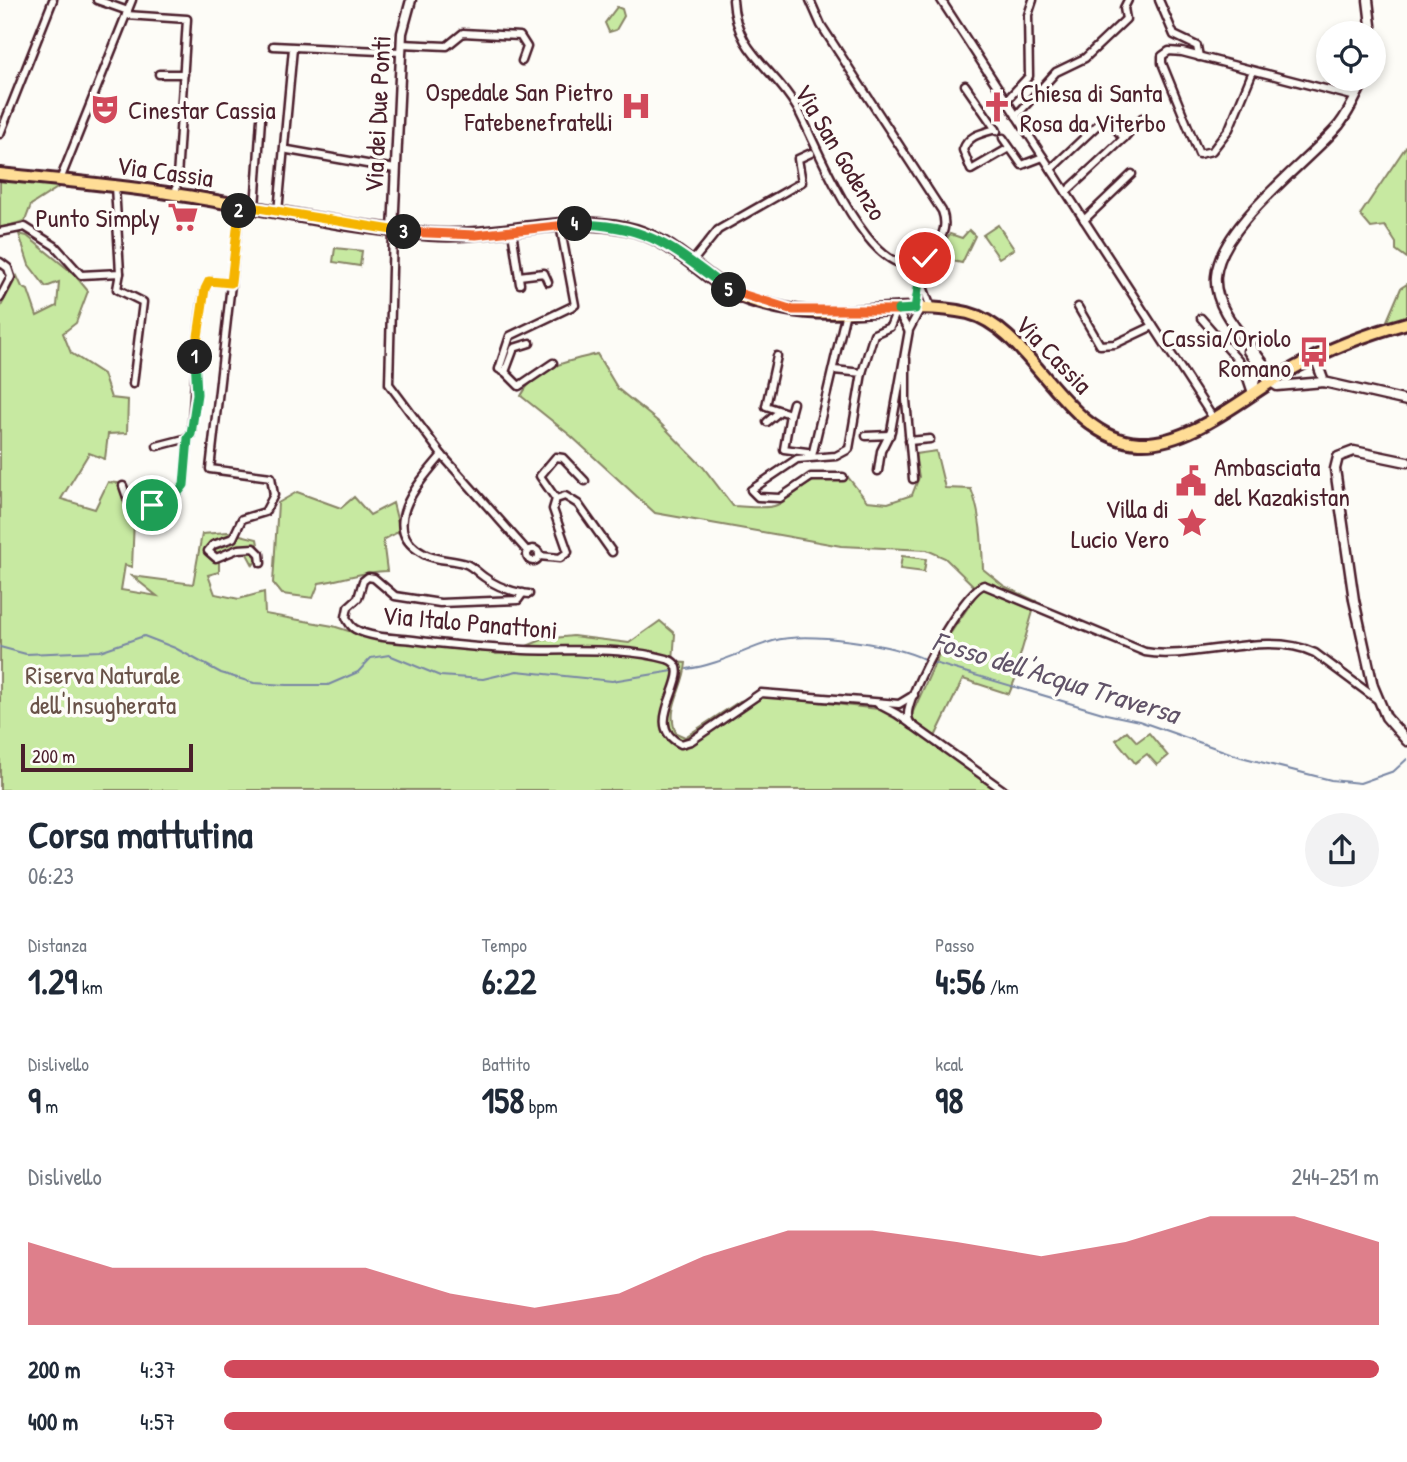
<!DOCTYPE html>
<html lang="it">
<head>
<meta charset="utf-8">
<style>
	body { margin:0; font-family:"Patrick Hand",sans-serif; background:#f2f2f3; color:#1f2937; height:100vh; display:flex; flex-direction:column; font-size:26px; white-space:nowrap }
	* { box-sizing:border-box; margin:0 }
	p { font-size:23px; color:#747a83 }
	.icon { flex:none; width:38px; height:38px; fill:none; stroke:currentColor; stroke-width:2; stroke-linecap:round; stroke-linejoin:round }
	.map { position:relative; height:790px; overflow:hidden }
	.drawer { display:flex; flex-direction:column; background:#fff; flex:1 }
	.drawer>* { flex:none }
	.controls { position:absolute; left:1316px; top:21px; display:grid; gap:14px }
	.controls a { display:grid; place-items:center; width:70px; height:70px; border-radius:50%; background:#fff; box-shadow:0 4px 10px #0003; font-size:35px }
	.scale { position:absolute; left:21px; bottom:18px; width:172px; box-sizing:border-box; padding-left:7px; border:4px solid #4a1f2b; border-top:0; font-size:19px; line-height:24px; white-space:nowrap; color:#4a1f2b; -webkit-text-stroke:5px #fdfcf7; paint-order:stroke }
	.pin { position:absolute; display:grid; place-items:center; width:60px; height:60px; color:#fff; margin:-30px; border:4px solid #fff; border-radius:50%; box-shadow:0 2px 7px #0007 }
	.km { position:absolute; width:35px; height:35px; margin:-18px; border-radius:50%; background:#222; color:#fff; font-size:19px; line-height:35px; text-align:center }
	.round { display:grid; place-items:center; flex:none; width:74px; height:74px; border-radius:37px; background:#f2f2f3 }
	.headline { display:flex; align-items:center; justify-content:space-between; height:119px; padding:0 28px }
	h1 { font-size:38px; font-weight:700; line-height:52px }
	.figures { display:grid; grid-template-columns:repeat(3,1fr); gap:10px; height:119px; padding:7px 28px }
	.figures div { display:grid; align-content:center }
	.figures b { font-size:35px; font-weight:700 }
	.figures small { font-size:19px; font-weight:400 }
	.figures p { font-size:19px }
	.chart { height:196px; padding:14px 28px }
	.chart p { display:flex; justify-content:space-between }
	.chart svg { width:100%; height:126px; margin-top:7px; fill:#d1495b; opacity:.7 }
	ul { padding:0 28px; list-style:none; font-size:23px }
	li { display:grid; grid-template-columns:112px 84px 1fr; align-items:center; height:52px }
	li i { height:18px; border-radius:9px; background:#d1495b }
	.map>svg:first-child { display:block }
	.green { fill:#c7e9a1; stroke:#888466; stroke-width:2 }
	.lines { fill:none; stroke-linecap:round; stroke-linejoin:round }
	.stream { stroke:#7886a4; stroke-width:2 }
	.minor-casing { stroke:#4a1f2b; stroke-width:11 }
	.tertiary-casing { stroke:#4a1f2b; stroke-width:13 }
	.primary-casing { stroke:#4a1f2b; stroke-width:16 }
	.minor { stroke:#fdfcf7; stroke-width:6 }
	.tertiary { stroke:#fdfcf7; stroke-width:8 }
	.primary { stroke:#ffdd96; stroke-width:10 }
	.split-1-casing { stroke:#fff; stroke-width:14 }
	.split-2-casing { stroke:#fff; stroke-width:14 }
	.split-3-casing { stroke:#fff; stroke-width:14 }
	.split-4-casing { stroke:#fff; stroke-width:14 }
	.split-5-casing { stroke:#fff; stroke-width:14 }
	.split-6-casing { stroke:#fff; stroke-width:14 }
	.split-7-casing { stroke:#fff; stroke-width:14 }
	.split-1 { stroke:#22a559; stroke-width:9 }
	.split-2 { stroke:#f5b400; stroke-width:9 }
	.split-3 { stroke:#f5b400; stroke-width:9 }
	.split-4 { stroke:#f0652b; stroke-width:9 }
	.split-5 { stroke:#22a559; stroke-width:9 }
	.split-6 { stroke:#f0652b; stroke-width:9 }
	.split-7 { stroke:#22a559; stroke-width:9 }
	.labels { text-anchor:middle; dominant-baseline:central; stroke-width:7; stroke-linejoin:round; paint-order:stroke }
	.poi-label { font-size:26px; fill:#4a1f2b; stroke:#fdfcf7; text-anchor:end }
	.street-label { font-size:26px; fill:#4a1f2b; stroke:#fdfcf7 }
	.park-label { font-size:26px; fill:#695248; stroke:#fdfcf7 }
	.water-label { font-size:28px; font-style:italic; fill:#615368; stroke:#fdfcf7 }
</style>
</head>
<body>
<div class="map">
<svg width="1407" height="790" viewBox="0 0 1407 790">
	<rect width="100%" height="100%" fill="#fdfcf7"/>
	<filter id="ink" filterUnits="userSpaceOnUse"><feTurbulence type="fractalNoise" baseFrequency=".0143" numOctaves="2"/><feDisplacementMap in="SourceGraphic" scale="14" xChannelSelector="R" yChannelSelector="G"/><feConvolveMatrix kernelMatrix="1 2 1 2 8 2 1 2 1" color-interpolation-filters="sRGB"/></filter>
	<g filter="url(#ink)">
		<!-- green -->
		<g class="green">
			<path d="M617,7L622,9L624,16L616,30L609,32L605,23Z"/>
			<path d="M1407,145V258L1396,250V243L1385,226L1371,228L1360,215Z"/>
			<path d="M0,180L62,185L31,205L25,221L0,228Z"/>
			<path d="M998,225L1014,249L999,258L983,235Z"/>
			<path d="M969,230L975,236L962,263L935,257L950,234L962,238Z"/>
			<path d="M19,234L27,236L74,274L88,291L76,323L63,333L71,353L103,374L111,398L128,400L127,433L108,434L105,459L89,453L61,499L95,509L108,482L125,484L135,496L132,567L125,565L121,590L157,596L132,576L193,584L202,534L228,532L257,539L260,555L253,565L246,552L219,556V572L208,575L215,594L239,599L264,592L265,614L333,626L355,633L447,647L490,650L496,654H507L544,639L573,636L629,643L660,621L675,634L673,662L686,663C684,689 665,708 676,733L685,737L740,701L767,696L878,709L907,725L944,643L979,591L945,558L927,550L841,546L655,513L571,436L521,396C536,367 567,361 597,354L618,389L661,424L703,467L733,506C745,506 767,510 777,505C802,492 813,471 847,476L867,501L888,503L912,495L919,477L915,454L936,451L945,488L971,489C981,514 982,542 983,569L1004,586L1036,601L1018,663L1021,665L1009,694L963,679L932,743L1000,790H0V308L17,276L22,287L28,290L37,316L57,306L59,282L46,287L29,265Z"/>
			<path d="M335,248L362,251L360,266L333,262Z"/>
			<path d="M1407,284V319L1386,323L1401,288Z"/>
			<path d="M297,492L341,508L354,497L370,515L393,503L400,531L383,540L387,571C363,571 343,580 319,583L313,598L282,594L273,583L278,503Z"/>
			<path d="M902,556L926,559L924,572L900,569Z"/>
			<path d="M1127,731L1137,742L1149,733L1168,756L1157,765L1147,754L1135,763L1116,740Z"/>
		</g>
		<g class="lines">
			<!-- stream -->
			<g class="stream">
				<path d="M0,647L26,654L100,651L144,636L175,648L221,673L254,683L287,685H328L358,672L371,658L389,655L440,676L483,679L517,671L612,681L673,671"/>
				<path d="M931,662L1106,714L1139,721L1241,757L1331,780L1360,783L1394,771L1407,759"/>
				<path d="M687,669C718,665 744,650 773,641C808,631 894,644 926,660"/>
			</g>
			<!-- minor casing -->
			<g class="minor-casing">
				<g id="minor">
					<path d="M97,0L128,11"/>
					<path d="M733,0C736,54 774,67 797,108C814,137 883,323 936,246C944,234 947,224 942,211L821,25L810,0"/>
					<path d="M941,0L1213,418"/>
					<path d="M1159,0L1174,35L1197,46L1199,57"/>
					<path d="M126,15L187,19L176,194"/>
					<path d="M401,44L447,46L463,33L520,36L527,47L522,61"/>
					<path d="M273,46L401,52"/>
					<path d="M1253,71L1229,129L1212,151L1199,154L1162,63V56L1169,51L1182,52L1356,97"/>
					<path d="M159,74H184"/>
					<path d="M965,85L997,131"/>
					<path d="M1006,101L1029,76L1028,15L1033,0"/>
					<path d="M1016,116L1056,72L1085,58L1126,19L1124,8L1128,0"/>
					<path d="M996,129C982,133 968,135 963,150L971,170L1009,148"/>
					<path d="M0,134L53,0"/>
					<path d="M1003,138L1022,165L1043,157"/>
					<path d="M1124,138L1142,118"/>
					<path d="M288,150L395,169"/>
					<path d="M1051,169L1105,118L1124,138L1066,192"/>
					<path d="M60,180L132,0"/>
					<path d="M240,205L210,469L271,477L274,495L265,512L242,519L233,538L213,545L208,551L216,558L238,549L254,548L260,554L261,563"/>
					<path d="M255,208L261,119"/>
					<path d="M278,212L293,48"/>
					<path d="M1084,220L1132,174"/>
					<path d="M393,231L389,384L442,455L528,552"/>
					<path d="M512,231L520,284"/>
					<path d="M0,232L25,227L55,246L81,275L120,273L115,186"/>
					<path d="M0,262L8,268L11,277L0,298"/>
					<path d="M692,262L718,230L802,182L798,159L811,153"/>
					<path d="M914,262L931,308"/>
					<path d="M120,273L117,289L143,302L133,384"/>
					<path d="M519,276L544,273L548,282"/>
					<path d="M1078,307L1100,345L1115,344L1153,326"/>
					<path d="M915,309L919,284"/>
					<path d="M897,310L908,330"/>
					<path d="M1201,318L1243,366L1251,390"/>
					<path d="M530,343L514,348L505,372L499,369L510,336L575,305L560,225"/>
					<path d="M777,356L766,406L790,414L784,449L807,452L808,456"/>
					<path d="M906,359V400L913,479"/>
					<path d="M834,370L862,373"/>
					<path d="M505,372L519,386L553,363"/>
					<path d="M790,414L793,403"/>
					<path d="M767,422L779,412"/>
					<path d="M866,436L890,435"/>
					<path d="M909,441L930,439"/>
					<path d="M157,446L188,438L191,434C196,385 195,338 205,289L209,281L231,283"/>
					<path d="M442,455C420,481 376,529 424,554C437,561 453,559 466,564C473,567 478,573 484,577C497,587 512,592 529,594"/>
					<path d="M812,456L846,312"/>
					<path d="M878,471L881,451L891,431L909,330L920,309"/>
					<path d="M843,477H811L780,498L758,497L751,490L797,459L836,456L849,449L862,373L874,334L890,327L897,310"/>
					<path d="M123,486L130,506L170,503L184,485L188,438"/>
					<path d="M556,499L540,476L556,457L563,458L585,481"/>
					<circle cx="533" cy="555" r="6"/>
					<path d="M539,556L560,558L568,552L553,509L556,499L565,496L578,504L612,552"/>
					<path d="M523,593L518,600L440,603L395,596L374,578L368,577L363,581L358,598L348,607L346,617C348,622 350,626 355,629C371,638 395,638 413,640C449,645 487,648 524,650C570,652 622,646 667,659C702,670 636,723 681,744L691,741L761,693L899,704L914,695"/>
					<path d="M878,704L897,714L1003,790"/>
					<path d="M912,725C910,723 908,719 908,715C906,695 964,590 984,585L1145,652C1194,661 1267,629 1315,653L1378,700"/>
				</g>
			</g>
			<!-- tertiary casing -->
			<g class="tertiary-casing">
				<g id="tertiary">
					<path d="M1368,0L1372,33"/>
					<path d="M393,231L402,33L411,0"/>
					<path d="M1248,351L1267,379L1277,386L1324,382L1407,401"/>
					<path d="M1315,357L1324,382"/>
					<path d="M1270,382C1273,359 1212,321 1216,276C1221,224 1306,164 1339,125C1350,111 1357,94 1365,79"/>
					<path d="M1252,392L1258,367"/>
					<path d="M1407,462L1354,451L1338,457L1335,469L1354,600L1373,686L1386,717L1407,741"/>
				</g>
			</g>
			<!-- primary casing -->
			<g class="primary-casing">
				<path id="primary" d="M0,174C58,180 116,185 174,194C258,207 343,227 429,234C494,239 560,215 625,228C667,236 694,268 728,290C745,300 767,305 786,309C846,321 908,299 968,313C1032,329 1065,440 1139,443C1192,446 1249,392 1294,368C1330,348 1367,334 1407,323"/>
			</g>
			<!-- minor -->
			<use href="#minor" class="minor"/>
			<!-- tertiary -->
			<use href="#tertiary" class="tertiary"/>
			<!-- primary -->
			<use href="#primary" class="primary"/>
		</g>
	</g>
	<g class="lines" filter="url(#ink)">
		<!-- split-1 casing -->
		<g class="split-1-casing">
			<path id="split-1" d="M152,505L170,503L184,485L188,438L191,434L197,394L195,357"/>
		</g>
		<!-- split-2 casing -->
		<g class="split-2-casing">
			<path id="split-2" d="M195,357L205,289L209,281L231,283L239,211"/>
		</g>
		<!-- split-3 casing -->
		<g class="split-3-casing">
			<path id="split-3" d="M239,211L240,205L404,232"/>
		</g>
		<!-- split-4 casing -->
		<g class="split-4-casing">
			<path id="split-4" d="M404,232L476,235L575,224"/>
		</g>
		<!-- split-5 casing -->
		<g class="split-5-casing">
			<path id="split-5" d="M575,224C649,224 673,249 729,290"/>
		</g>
		<!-- split-6 casing -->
		<g class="split-6-casing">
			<path id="split-6" d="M729,290L793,310H898"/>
		</g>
		<!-- split-7 casing -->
		<g class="split-7-casing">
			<path id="split-7" d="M898,310L915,309L919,282L914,262L925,258"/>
		</g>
		<!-- split-1 -->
		<use href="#split-1" class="split-1"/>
		<!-- split-2 -->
		<use href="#split-2" class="split-2"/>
		<!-- split-3 -->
		<use href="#split-3" class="split-3"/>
		<!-- split-4 -->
		<use href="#split-4" class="split-4"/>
		<!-- split-5 -->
		<use href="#split-5" class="split-5"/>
		<!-- split-6 -->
		<use href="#split-6" class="split-6"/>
		<!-- split-7 -->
		<use href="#split-7" class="split-7"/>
	</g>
	<!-- icons -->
	<defs>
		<g id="hospital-bare" transform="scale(2.415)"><path d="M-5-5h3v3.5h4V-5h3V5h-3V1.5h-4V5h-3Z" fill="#d1495b" stroke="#fdfcf7" stroke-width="2.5" paint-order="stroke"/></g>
		<g id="church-bare" transform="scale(2.415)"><path d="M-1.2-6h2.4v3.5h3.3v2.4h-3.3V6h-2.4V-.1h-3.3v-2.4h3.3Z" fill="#d1495b" stroke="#fdfcf7" stroke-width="2.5" paint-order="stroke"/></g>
		<g id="theatre-bare" transform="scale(2.415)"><path d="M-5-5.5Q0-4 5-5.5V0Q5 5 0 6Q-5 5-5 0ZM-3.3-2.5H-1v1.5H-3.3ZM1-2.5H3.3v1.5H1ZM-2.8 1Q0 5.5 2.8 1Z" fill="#d1495b" stroke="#fdfcf7" stroke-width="2.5" paint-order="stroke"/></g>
		<g id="supermarket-bare" transform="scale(2.415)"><path d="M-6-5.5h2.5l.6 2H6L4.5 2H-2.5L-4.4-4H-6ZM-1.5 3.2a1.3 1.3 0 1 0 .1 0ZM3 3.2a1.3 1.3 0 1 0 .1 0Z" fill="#d1495b" stroke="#fdfcf7" stroke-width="2.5" paint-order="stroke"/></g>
		<g id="bus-bare" transform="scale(2.415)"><path d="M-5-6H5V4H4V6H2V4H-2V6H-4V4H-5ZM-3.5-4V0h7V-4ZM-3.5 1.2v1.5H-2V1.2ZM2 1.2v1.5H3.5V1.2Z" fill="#d1495b" stroke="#fdfcf7" stroke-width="2.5" paint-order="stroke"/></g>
		<g id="civic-bare" transform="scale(2.415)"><path d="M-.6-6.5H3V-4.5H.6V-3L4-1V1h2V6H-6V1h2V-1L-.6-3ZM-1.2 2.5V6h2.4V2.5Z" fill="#d1495b" stroke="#fdfcf7" stroke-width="2.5" paint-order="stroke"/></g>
		<g id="sight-bare" transform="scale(2.415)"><path d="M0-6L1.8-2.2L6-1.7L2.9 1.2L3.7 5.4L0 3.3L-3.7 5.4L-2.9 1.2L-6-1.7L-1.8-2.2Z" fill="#d1495b" stroke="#fdfcf7" stroke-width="2.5" paint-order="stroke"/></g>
	</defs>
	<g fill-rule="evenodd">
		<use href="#hospital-bare" x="636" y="106"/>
		<use href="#church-bare" x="997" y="107"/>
		<use href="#theatre-bare" x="105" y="109"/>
		<use href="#supermarket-bare" x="183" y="217"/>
		<use href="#bus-bare" x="1314" y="352"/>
		<use href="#civic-bare" x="1191" y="481"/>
		<use href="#sight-bare" x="1192" y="523"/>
	</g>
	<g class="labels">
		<!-- poi labels -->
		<g class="poi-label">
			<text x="613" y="91">Ospedale San Pietro<tspan x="613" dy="30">Fatebenefratelli</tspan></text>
			<text x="1020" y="92" text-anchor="start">Chiesa di Santa<tspan x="1020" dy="30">Rosa da Viterbo</tspan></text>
			<text x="128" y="109" text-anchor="start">Cinestar Cassia</text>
			<text x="160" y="217">Punto Simply</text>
			<text x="1291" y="337">Cassia/Oriolo<tspan x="1291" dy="30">Romano</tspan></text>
			<text x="1214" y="466" text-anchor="start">Ambasciata<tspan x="1214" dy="30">del Kazakistan</tspan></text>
			<text x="1169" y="508">Villa di<tspan x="1169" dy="30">Lucio Vero</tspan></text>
		</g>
		<!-- street labels -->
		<g class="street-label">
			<text transform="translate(377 114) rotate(-87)">Via dei Due Ponti</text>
			<text transform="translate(841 152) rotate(59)">Via San Godenzo</text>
			<text transform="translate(165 171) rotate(8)">Via Cassia</text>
			<text transform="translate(1054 354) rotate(46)">Via Cassia</text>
			<text transform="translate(470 622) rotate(5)">Via Italo Panattoni</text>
		</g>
		<!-- park labels -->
		<g class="park-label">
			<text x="103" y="674">Riserva Naturale<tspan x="103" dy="30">dell'Insugherata</tspan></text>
		</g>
		<!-- water labels -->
		<g class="water-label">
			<text transform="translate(1056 677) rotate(17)">Fosso dell'Acqua Traversa</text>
		</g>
	</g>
</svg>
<div class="controls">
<a><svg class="icon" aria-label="locate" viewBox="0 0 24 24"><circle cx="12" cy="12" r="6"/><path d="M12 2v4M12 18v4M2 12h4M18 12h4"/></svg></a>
</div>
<div class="scale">200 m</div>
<div class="pin" style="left:152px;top:505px;background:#1e9e55"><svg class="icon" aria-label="arrive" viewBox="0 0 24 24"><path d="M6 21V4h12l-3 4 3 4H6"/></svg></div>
<div class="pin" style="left:925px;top:258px;background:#d93025"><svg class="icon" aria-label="check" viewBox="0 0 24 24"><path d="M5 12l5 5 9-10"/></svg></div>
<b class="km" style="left:195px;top:357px">1</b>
<b class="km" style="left:239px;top:211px">2</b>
<b class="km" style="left:404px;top:232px">3</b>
<b class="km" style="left:575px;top:224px">4</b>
<b class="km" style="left:729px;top:290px">5</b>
</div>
<section class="drawer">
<div class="headline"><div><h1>Corsa mattutina</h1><p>06:23</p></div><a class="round"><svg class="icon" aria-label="share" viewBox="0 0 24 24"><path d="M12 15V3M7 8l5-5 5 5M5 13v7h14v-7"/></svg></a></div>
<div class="figures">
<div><p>Distanza</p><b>1.29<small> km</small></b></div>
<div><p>Tempo</p><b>6:22</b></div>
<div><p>Passo</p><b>4:56<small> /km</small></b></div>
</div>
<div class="figures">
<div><p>Dislivello</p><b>9<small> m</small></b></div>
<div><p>Battito</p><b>158<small> bpm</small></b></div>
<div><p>kcal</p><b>98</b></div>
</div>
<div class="chart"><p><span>Dislivello</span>244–251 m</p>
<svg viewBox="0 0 160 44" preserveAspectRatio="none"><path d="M0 44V15L10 24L20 24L30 24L40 24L50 33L60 38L70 33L80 20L90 11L100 11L110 15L120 20L130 15L140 6L150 6L160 15V44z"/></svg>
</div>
<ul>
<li><b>200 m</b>4:37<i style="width:100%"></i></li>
<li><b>400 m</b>4:57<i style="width:76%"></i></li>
</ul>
</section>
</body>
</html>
